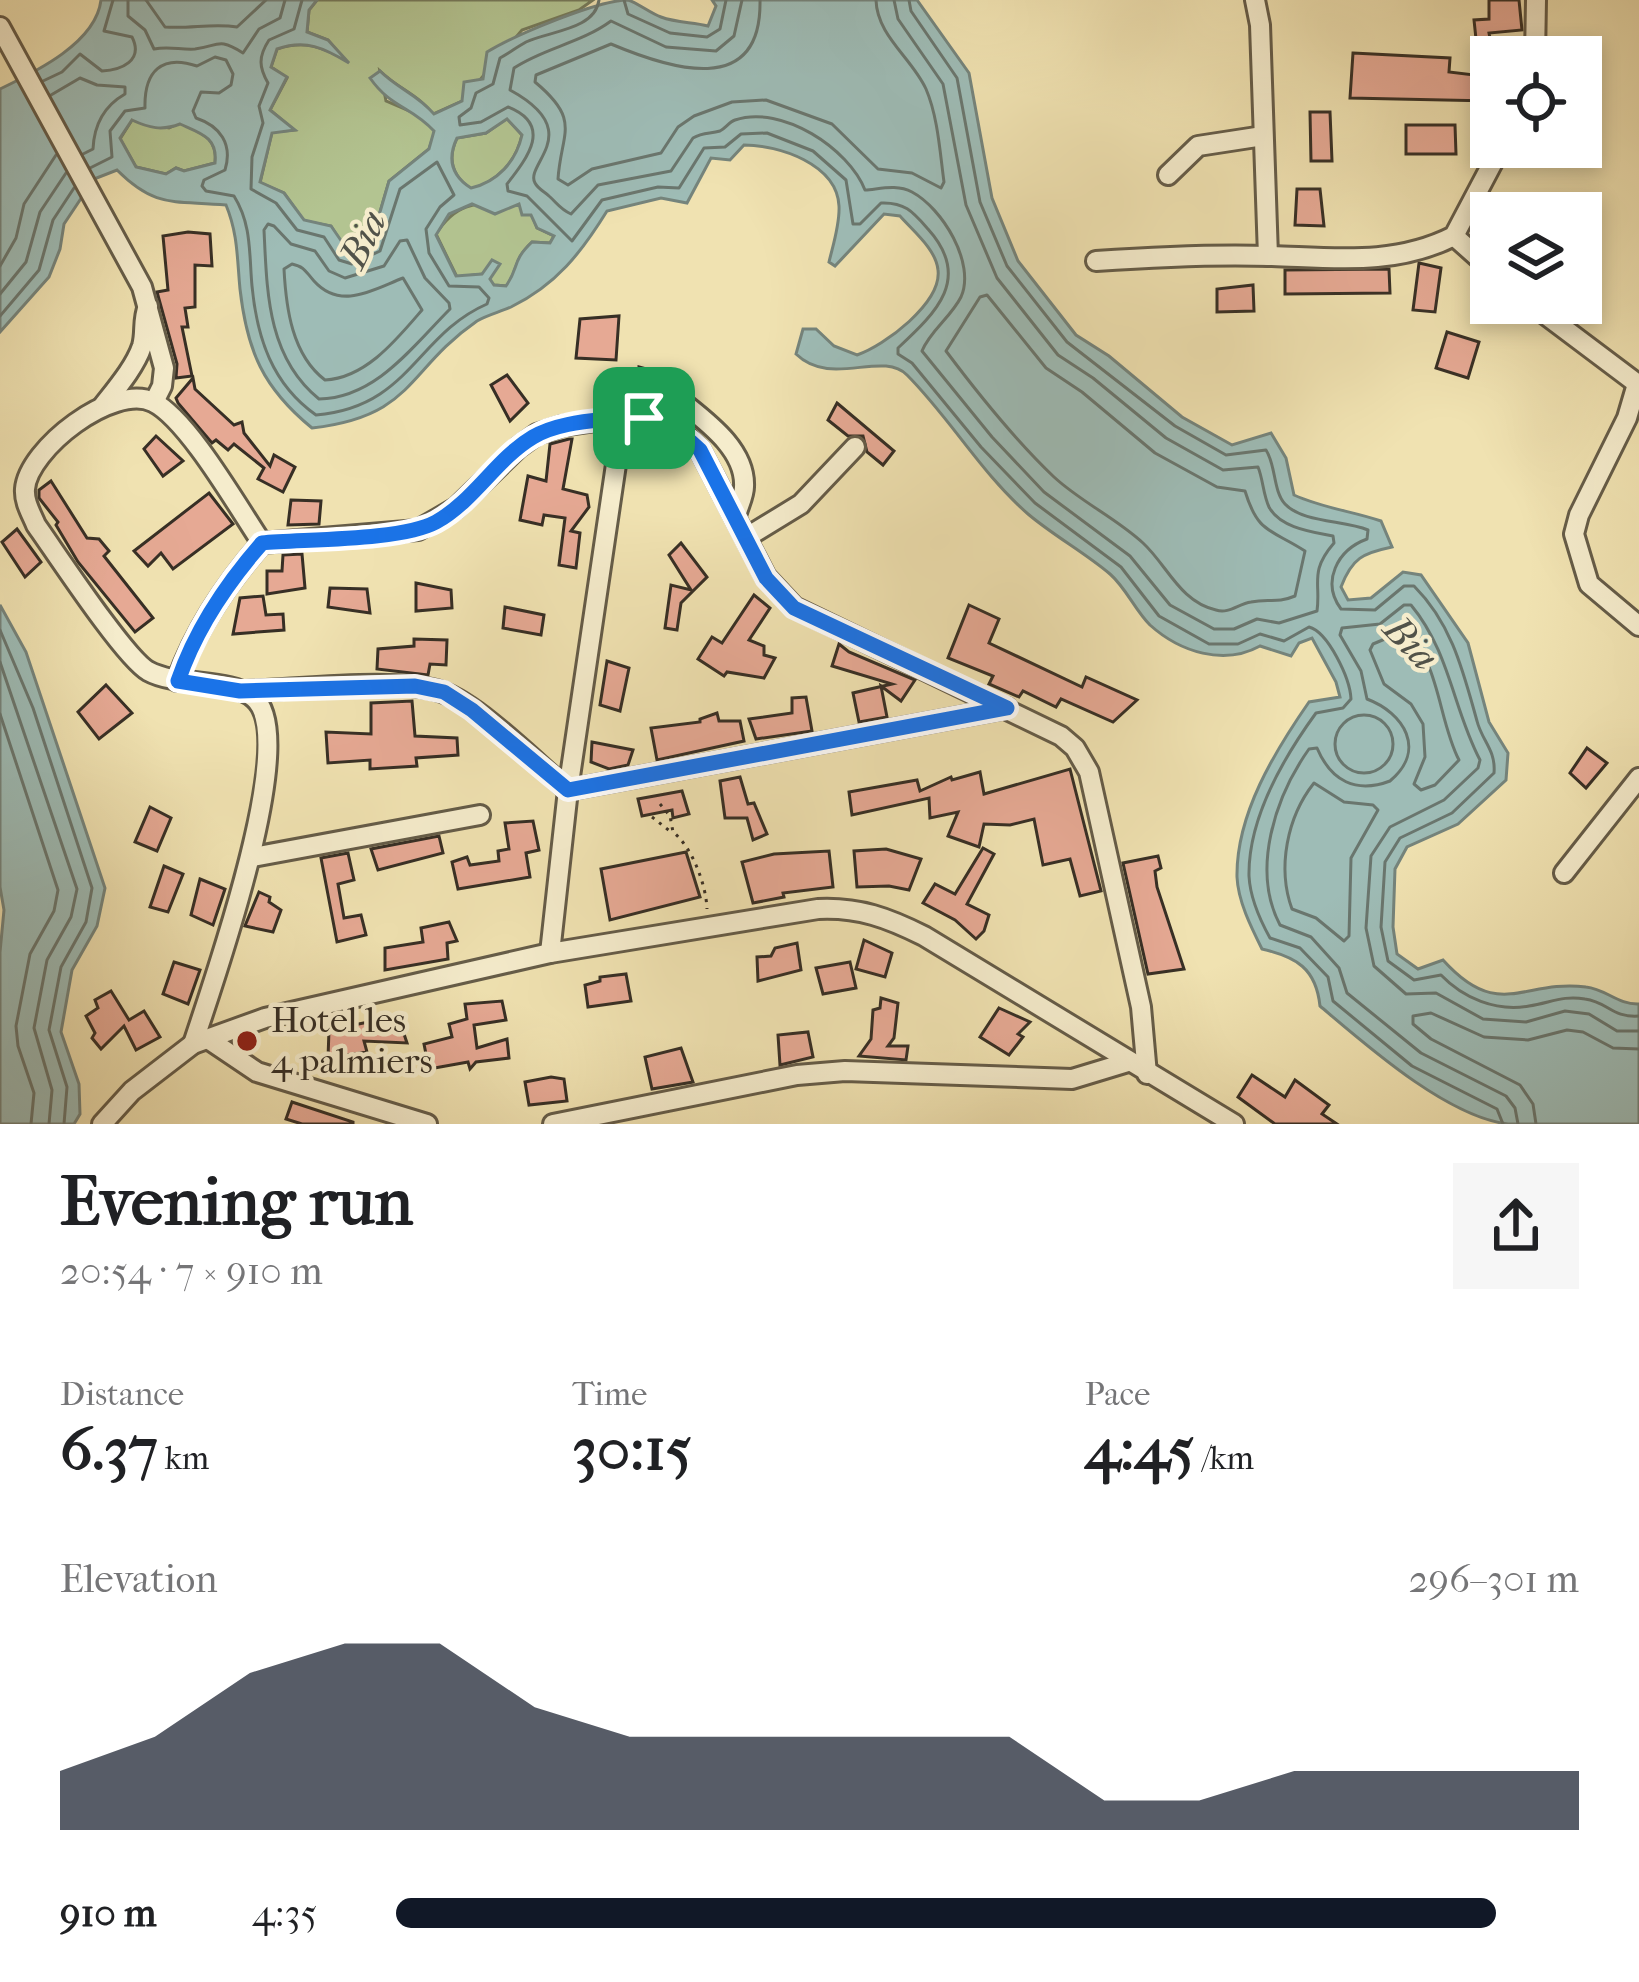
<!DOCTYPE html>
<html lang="en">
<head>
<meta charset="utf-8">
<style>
	body { margin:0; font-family:"IM FELL French Canon",serif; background:#f6f6f6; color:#202124; height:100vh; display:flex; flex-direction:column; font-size:45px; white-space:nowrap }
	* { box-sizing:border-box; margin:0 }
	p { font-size:39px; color:#757577 }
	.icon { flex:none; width:66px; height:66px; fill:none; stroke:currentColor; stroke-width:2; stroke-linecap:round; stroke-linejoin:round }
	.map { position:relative; height:1124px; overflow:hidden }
	.drawer { display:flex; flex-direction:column; background:#fff; flex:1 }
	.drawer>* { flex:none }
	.fabs { position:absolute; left:1470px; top:36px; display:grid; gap:24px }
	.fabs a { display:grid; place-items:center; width:132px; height:132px; border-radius:0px; background:#fff; box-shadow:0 6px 18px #0003; font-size:60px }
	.pin { position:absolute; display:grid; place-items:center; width:102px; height:102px; color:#fff; margin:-51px; border-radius:24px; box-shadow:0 6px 18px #0006 }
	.round { display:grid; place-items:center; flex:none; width:126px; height:126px; border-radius:0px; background:#f6f6f6 }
	.headline { display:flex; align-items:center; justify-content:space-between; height:204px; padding:0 60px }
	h1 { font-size:66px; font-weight:700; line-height:90px }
	.figures { display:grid; grid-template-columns:repeat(3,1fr); gap:18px; height:204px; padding:12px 60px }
	.figures div { display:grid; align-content:center }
	.figures b { font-size:60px; font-weight:700 }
	.figures small { font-size:33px; font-weight:400 }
	.figures p { font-size:33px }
	.chart { height:336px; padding:24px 60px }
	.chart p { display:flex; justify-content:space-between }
	.chart svg { width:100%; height:216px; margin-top:12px; fill:#111827; opacity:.7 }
	ul { padding:0 60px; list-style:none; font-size:39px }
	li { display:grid; grid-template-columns:192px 144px 1fr; align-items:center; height:90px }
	li i { height:30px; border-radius:15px; background:#111827 }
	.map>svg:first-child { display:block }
	.green { fill:#b3c491; stroke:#757a5b; stroke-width:3 }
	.water { fill:#9ebcb6; stroke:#75847c; stroke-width:3; fill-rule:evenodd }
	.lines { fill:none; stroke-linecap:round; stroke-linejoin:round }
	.shore { stroke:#6a766e; stroke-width:3 }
	.building { fill:#e6a994; stroke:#372f25; stroke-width:3 }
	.minor-casing { stroke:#655c48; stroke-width:24 }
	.path { stroke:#372f25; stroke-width:3; stroke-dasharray:3 6; stroke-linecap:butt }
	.minor { stroke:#f5eccc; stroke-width:18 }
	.route-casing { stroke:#fff; stroke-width:24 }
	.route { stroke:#1a73e8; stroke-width:15 }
	.poi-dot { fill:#8f2418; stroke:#f5eccc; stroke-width:4.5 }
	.labels { text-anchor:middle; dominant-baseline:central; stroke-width:9; stroke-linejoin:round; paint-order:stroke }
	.poi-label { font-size:36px; fill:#372f25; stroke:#f5eccc; text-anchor:start }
	.water-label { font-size:39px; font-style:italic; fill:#515249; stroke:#f5eccc }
</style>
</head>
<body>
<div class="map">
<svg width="1639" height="1124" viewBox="0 0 1639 1124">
	<rect width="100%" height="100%" fill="#f0e2b1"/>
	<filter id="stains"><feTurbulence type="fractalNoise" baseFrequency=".00167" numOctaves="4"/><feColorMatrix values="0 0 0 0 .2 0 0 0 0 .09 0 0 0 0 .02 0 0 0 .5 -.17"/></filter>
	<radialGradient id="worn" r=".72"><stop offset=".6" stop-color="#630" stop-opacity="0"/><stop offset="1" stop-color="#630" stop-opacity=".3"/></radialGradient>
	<!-- green -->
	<g class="green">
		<path d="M317,0H593L579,10L522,30L462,101L433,114C416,93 400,90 380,71L386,101L419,115L435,131L429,149L389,181L371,243L348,253L331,226L304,221L284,193L260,183L272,132L294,130L270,110L287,78L271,67L277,49C304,40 320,46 344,59L328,40L307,32L309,10Z"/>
		<path d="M507,118L522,135C516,162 497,182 471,189C452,176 447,159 457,138L486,133Z"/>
		<path d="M132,120L169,128L180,123C201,133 218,137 215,163L184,171L176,168L166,174L136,167L120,139Z"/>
		<path d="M520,203L532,215L537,228L554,236L550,243L532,242C513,260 519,267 507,286L494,285L482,274L457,277L436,234C459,198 480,204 520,203Z"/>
	</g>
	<!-- water -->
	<g class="water">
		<path d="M101,0H317L309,10L307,32L328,40L349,63C324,48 306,39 277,49L271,67L287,77L270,110L295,130L272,133L260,182L284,193L304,220L331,226L349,252L371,243L389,181L429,149L434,131C411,106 391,108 370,78L380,71C398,89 417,94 434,114L462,101L464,82L483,79L487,52C515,35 598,0 628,0C638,3 650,13 661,17C677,23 693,22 708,26L716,6L712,0H917L969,73L992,198L1018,261L1076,335L1109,356L1182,417L1232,445L1271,433L1286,458L1294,495C1322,508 1352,511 1381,521L1392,547C1363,553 1352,558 1341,587L1348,600L1371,598L1403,572L1421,575L1468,643L1489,722L1508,753L1506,780L1458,824L1407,847L1395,869L1393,927L1397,954L1418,969L1443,960C1499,1022 1523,979 1586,987C1606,989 1618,1005 1639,1004V1124C1596,1124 1550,1124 1508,1124C1447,1117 1366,1045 1320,1006C1316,968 1296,957 1262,949C1251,927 1238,901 1237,877C1236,814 1275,751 1309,702L1340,697L1336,682L1312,638L1299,643L1291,656L1260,646C1224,666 1180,652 1150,625C1135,610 1126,588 1110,574C1084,552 1054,536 1028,514C981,473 950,418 907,375C882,350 831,388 796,354L803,329H816L834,346L857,355C884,346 942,303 938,270C936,249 913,231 900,216L884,214L835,266L829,262C833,245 840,224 839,206C837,164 779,145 744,145L730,160L711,158L687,203L661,198L607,211C581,253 556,285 511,307C500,312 487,315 477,321C406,370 415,416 312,428C263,388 247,351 240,289C237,258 238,234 226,205C174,200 156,209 117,170L94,179L64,224L60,249L49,277L0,332V89C35,72 96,43 101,0ZM507,119L522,135C516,162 497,182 471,188C452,176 447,159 457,138L486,133ZM132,120C149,128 162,131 180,124C200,133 218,137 215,163L184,171L176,168L166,174L136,167L120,138ZM472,204L495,214L519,204L522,215H531L537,228L554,236L550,243L532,242C511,262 520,266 506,286L494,285L490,279L500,264L492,260L482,274L456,276L436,235L449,214Z"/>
		<path d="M0,605L26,652L105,888L97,926L72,970L61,1032L79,1084L80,1114L74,1124H0V952L4,910L0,887Z"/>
	</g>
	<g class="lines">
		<!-- shore -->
		<g class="shore">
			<path d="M128,0V16L145,30L154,49C169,46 181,50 195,49C219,46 218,37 243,53L259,29L280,18L285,0"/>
			<path d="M146,0L165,27C190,29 213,23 237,27L266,0"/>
			<path d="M599,0C595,30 549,31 526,42C517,47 509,53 500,58L493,84L476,93L471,108L459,117L460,125L481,122L508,107C553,125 528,157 507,184L508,191L527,196L572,241L602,200L658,187L679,188L704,148L725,147L741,134L767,133L813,151L846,180L853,224H860L881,203C905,202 913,212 928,229C972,278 937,312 898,348V354L912,363L981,447L1035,503L1121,567L1159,616L1209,644H1238L1260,634L1284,641L1309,627C1328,632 1350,678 1351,699L1343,708L1316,713C1284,757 1248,819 1249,876C1250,896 1260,920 1270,938L1300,948L1328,977L1333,1001L1412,1066L1497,1109L1503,1124"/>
			<path d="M624,0L628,14L670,33L707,37L720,29L726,0"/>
			<path d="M742,0L734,36L716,51L666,47L611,21C581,43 544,48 514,68L510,90C587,132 524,164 535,183C538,189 545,192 549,196C558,204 560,209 571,214L598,185L671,171L693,138C703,132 710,134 720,131C726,128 729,122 735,120C782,104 849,149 865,190C880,189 897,184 912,192C942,208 976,263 961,297C951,317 930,331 922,351L992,437L1044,492L1130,556L1170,605L1214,629H1234L1257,619L1279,623L1317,611C1321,583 1309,572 1334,543L1333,536C1313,532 1280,528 1269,507C1263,494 1263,479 1258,467L1223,470L1166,438L1093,378L1058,355L997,278L966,205L943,84L898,19L894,0"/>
			<path d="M760,0C762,100 668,68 611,44L536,75L535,82C582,121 561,132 558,179L568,185L592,169L661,153L678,127L694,116L732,102L766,100L832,124L878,169L912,173L941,188L944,182C940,153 938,117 926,89C912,58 877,36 876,0"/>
			<path d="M909,0L911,11L957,78L980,202L1007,266L1067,342L1175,426L1226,455L1266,450C1276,465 1273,491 1285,504C1303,523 1344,520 1368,530L1367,539C1337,550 1321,582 1341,609L1375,610L1404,586H1414C1452,624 1463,671 1477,721C1482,741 1496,750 1494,773L1452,813L1400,838L1385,862L1381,927L1388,961L1414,980L1441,975C1463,998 1496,1012 1529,1006C1550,1003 1563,995 1585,999C1608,1002 1612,1018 1639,1016"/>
			<path d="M43,81L62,72L80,54L102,71C121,70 144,61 132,37L104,31L113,0"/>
			<path d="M51,95L80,78L97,85L125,87V94C104,106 94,126 93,149L83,154"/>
			<path d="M90,168L112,157L110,131L125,111L145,108C144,71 162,54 197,66L215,57L226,60L233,74L231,85L219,93L201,92L193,111L196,118C220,126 233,144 225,170L204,180L202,186L206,191L234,196C252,225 249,254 252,286C257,338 272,384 316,415C410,407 416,335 487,304L489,298L479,287L449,286L429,253L426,229L440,207L454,195L437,162L400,189L380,251L352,264L339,260L324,237L297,230L276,203L251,189L252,157L263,123L259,106L268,83C259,67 258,57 269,40L294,29L302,0"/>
			<path d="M268,224L274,226L291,244L315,251L329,271L345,278L384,266L400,241L407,240L425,278L449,303L450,309C413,346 376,398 319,399C267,357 267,291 264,230Z"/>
			<path d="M292,264C305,267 305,271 314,281C341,311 374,289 403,278L422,310C397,339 366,378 325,380C292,355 286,308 284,269Z"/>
			<path d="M0,266L16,238L24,204L56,155"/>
			<path d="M0,294L26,262L40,212L66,173"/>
			<path d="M987,295L1046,368L1082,392L1155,453L1217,487L1245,491C1258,534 1271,529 1305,551L1295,596C1276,604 1269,598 1251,602C1238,604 1229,614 1216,610C1180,602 1167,565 1143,543C1116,518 1081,502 1054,477C1014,439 979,395 946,351L980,297Z"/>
			<path d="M0,316L39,270L53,220L74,188"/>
			<path d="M0,630L33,708L92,888L86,922L61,967L49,1030L67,1087L64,1124"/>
			<path d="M1404,631C1440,660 1438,720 1459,760L1435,785L1421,790L1414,784L1425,757L1423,724L1411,704L1384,684L1370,650L1373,644Z"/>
			<path d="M0,662L77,889L71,917L47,960L34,1028L52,1090L49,1124"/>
			<path d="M0,714L58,890L54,911L30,954L16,1026L18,1046L34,1093L31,1124"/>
			<circle cx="1364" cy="744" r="29"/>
			<path d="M1314,783L1344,802L1373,805L1378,810L1351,858L1349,936L1344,941L1316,918L1292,909C1277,868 1287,817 1314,783Z"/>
			<path d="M1518,1124L1515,1108L1506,1096L1421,1053L1347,993L1339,968L1311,937L1280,925C1251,870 1275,797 1309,749L1317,748C1331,781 1356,794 1390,781C1427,750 1404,713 1367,699L1361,671L1340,635L1342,628L1380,624L1404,605H1411C1450,652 1453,709 1480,760L1478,768L1444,800L1390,827L1371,856L1366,928L1374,966L1406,994L1436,993L1483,1019L1526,1022L1565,1011L1589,1014L1617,1031H1639"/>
			<path d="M1536,1124L1533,1104L1520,1085L1431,1039L1413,1024V1016L1431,1013L1484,1037L1528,1040L1567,1030L1583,1032L1613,1048L1639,1049"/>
		</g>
	</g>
	<!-- building -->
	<g class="building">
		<path d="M1489,0H1519L1522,30L1489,33L1490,38L1476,39L1474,20L1489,19Z"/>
		<path d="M1353,53L1450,58L1449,72L1491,77V101L1350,98Z"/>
		<path d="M1310,112H1330L1332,161H1311Z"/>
		<path d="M1406,125H1455L1456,154H1406Z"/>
		<path d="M1297,189H1320L1324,226L1295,225Z"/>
		<path d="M188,232L210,234L212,266L195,265V307L185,308L188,327H182L192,376L176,378L177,364L157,292L168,290L163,236Z"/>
		<path d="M1419,263L1441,268L1435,312L1413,310Z"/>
		<path d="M1389,269L1390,293L1285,294V270Z"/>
		<path d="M1253,285L1254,311L1217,312V289Z"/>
		<path d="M619,316L616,360L576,358L580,319Z"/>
		<path d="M1447,332L1479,342L1468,378L1436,368Z"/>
		<path d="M639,367L680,378L669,405L638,397Z"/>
		<path d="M507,375L528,403L510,421L491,385Z"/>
		<path d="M193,378L195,389L234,425L242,422L244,433L270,466L274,455L295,467L283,492L258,479L264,468L234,444L228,450L216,440L212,443L178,403L176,398Z"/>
		<path d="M837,403L894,451L883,465L867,452L863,436H848L828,420Z"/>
		<path d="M156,436L183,461L163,476L144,449Z"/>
		<path d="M569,439H572L563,489L587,495L589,507L571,531L580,533L576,568L559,565L565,518L544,515L542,525L520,520L528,476L546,481L550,444Z"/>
		<path d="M51,481L87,538L99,539L109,551L104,556L153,618L135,632L78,562L56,525L58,522L39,498V490Z"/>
		<path d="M209,493L233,524L173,569L161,553L148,566L134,551Z"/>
		<path d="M291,500L321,501L319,524L288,525Z"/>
		<path d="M17,529L41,562L25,577L2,542Z"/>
		<path d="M681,543L707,577L681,603L677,630L665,628L671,585L691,590L669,555Z"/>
		<path d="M302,554L305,588L267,594V571H282L283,555Z"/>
		<path d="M416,583L451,590L452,608L416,611Z"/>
		<path d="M330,588L367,589L370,613L328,607Z"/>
		<path d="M754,595L770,608L749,640L764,646V655L775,658L764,678L727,672L724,676L698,659L712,637L722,643Z"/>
		<path d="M263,596L266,615L283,614L284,630L233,634L240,598Z"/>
		<path d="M969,605L999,619L989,643L1082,687L1086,677L1137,700L1113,722L1061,699L1056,707L1023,691L1019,697L989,684L993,676L948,658Z"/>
		<path d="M505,607L544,615L541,635L503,628Z"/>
		<path d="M414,639L447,640L446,665L430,664L428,675L377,669L378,649L414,646Z"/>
		<path d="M839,644L849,652L915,680L901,701L881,686L887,717L859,722L853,693L892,684L832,666Z"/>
		<path d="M607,661L629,668L620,711L600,705Z"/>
		<path d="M106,685L132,713L99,739L78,712Z"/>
		<path d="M806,697L812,731L756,739L749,719L792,713V698Z"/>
		<path d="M412,701L415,736L457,738L458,755L416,758L417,766L370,769V760L328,763L326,732L371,734V703Z"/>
		<path d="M717,713L719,721H740L744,741L657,760L651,728L700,722V719Z"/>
		<path d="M592,742L633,750L628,765L609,769L591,762Z"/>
		<path d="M1587,748L1607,763L1586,788L1570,773Z"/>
		<path d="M1070,769L1101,891L1080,896L1070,859L1043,865L1034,819L1010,825L984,824L979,847L948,836L958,812L930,818L929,798L852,815L849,792L917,780L920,791L951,777L952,780L980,772L984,794Z"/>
		<path d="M740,777L748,804L754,803L767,834L753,840L747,818H725L720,781Z"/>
		<path d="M682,791L689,814L673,818L672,810L642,816L638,799Z"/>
		<path d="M150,807L171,818L157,851L135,842Z"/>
		<path d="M533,821L539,850L526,853L530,877L458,889L452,862L467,857L470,865L499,861L498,851L509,849L505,823Z"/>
		<path d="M439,836L443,853L378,870L371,849Z"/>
		<path d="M983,848L994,854L967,904L989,915L984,931L976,939L955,920L923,903L935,884L955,894Z"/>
		<path d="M886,849L921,859L909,890L889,886L857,887L854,851Z"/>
		<path d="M829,851L833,887L783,893L784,897L753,903L742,862L774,854Z"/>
		<path d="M686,852L700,897L610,920L601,869Z"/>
		<path d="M348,853L354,880L338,884L344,918L361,915L366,935L337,942L321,858Z"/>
		<path d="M1158,856L1161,868L1155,871L1157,887L1184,969L1148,974L1123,863Z"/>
		<path d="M164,866L183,874L168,912L150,907Z"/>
		<path d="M200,879L225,889L213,925L191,915Z"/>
		<path d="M259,892L270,897L269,902L281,910L273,932L245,926Z"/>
		<path d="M449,922L457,941L447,943L448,959L385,970V948L423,942L421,928Z"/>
		<path d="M864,940L892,953L885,977L856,969Z"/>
		<path d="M797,943L801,970L758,981L757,957L771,956L775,948Z"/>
		<path d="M174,962L200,970L188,1004L163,994Z"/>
		<path d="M850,962L856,988L823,994L816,968Z"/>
		<path d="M626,974L631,1001L588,1007L585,985L600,981V977Z"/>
		<path d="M111,991L129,1020L144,1011L160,1037L136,1050L124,1026L101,1049L92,1038L95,1033L86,1016L98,1008L95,1000Z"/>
		<path d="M881,998L898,1003L894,1038L888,1046H908L906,1060L859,1056L871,1039L873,1010L880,1008Z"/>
		<path d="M502,1001L506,1020L474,1025L477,1048L507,1039L509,1058L476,1062L470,1069L468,1062L429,1069L424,1044L452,1037L449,1024L467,1019L465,1004Z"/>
		<path d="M999,1008L1030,1022L1018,1034L1023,1037L1009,1055L980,1037Z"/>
		<path d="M398,1016L407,1043L364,1041L367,1052L328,1058L329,1030Z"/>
		<path d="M808,1032L813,1057L780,1065L778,1035Z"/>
		<path d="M681,1048L693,1082L652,1089L645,1057Z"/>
		<path d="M1252,1075L1285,1097L1295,1080L1329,1105L1322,1114L1337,1124H1275L1238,1097Z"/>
		<path d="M551,1077L564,1079L567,1101L529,1105L525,1082Z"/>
		<path d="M292,1102L353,1122V1124H302L286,1119Z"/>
	</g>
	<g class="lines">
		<!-- minor casing -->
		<g class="minor-casing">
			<g id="minor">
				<path d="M1255,0L1260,25L1268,256"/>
				<path d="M0,27L142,287L164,368L162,386L154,402"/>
				<path d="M1535,57L1536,0"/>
				<path d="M1168,175L1198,146L1263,136"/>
				<path d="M1454,236L1491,269"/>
				<path d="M1096,261C1153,257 1214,254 1272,256C1335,258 1395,266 1454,236L1501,147"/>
				<path d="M1530,303L1639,385"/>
				<path d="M1637,384L1627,418L1579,515L1574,534L1589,584L1639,626"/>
				<path d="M682,402C707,422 746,450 744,487C744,496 738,507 736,516"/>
				<path d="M102,407C116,389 135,367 142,346C146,332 142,321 148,306"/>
				<path d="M747,537L801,504L855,447"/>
				<path d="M177,681C195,631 227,583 262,543"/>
				<path d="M245,691C292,690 402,677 442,692C479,705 536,763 568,790L1007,708"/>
				<path d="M253,857L480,815"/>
				<path d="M1564,873L1639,778"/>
				<path d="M550,953L568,790L623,417"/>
				<path d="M208,1039L257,1072L427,1124"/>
				<path d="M193,1044C211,988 301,738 254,698C231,678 177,687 148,671C124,657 56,553 36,525C31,513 24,502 25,489C28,449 113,383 153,402C188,419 239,509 262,543L418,530L456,508L519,447L537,434L562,426L623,417L644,418L684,434L700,450L766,577L794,607L1061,736L1075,748L1089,772L1141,1007L1147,1074"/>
				<path d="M102,1124L132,1091L193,1044L265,1018L550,953L818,909C859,907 888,918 924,936L1234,1124"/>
				<path d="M553,1124L797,1075L845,1071L1072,1079L1128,1062"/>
			</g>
		</g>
		<!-- path -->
		<g class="path">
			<path d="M660,804L670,816L673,832C692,847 706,884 707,909"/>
			<path d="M652,817L671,832"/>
		</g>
		<!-- minor -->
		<use href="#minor" class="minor"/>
	</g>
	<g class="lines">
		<!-- route casing -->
		<g class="route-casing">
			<path id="route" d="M623,417C655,419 677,427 700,450L766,578L794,608L1007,708L568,790L472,710L444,692L415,686L240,691L178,681C195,631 227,583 262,543C304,539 401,541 436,522C474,501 496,459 533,437C559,422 593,421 623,417Z"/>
		</g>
		<!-- route -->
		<use href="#route" class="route"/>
	</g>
	<!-- markers -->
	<circle class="poi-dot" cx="247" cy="1041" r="12"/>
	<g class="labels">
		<!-- poi labels -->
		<g class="poi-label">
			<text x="271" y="1020">Hotel les<tspan x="271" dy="41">4 palmiers</tspan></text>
		</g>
		<!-- water labels -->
		<g class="water-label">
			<text transform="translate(363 239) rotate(-64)">Bia</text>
			<text transform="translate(1411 643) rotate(46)">Bia</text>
		</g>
	</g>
	<rect width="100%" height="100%" filter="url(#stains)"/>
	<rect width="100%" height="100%" fill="url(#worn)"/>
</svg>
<div class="fabs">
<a><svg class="icon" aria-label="locate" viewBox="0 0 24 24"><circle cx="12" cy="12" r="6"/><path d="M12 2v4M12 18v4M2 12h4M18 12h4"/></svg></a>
<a><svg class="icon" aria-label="layers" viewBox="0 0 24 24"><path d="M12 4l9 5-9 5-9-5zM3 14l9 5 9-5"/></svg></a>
</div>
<div class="pin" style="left:644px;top:418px;background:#1e9e55"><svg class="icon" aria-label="arrive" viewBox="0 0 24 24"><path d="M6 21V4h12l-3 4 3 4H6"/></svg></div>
</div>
<section class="drawer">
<div class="headline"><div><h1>Evening run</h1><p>20:54 · 7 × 910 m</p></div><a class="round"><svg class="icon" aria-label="share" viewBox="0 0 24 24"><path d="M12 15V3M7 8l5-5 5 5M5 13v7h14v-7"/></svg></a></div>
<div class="figures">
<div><p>Distance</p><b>6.37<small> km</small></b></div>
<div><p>Time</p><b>30:15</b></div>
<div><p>Pace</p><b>4:45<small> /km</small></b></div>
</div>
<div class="chart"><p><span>Elevation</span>296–301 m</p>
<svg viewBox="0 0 160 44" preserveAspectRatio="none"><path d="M0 44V32L10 25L20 12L30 6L40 6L50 19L60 25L70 25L80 25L90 25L100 25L110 38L120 38L130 32L140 32L150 32L160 32V44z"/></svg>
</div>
<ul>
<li><b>910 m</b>4:35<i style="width:93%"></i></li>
</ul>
</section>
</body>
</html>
